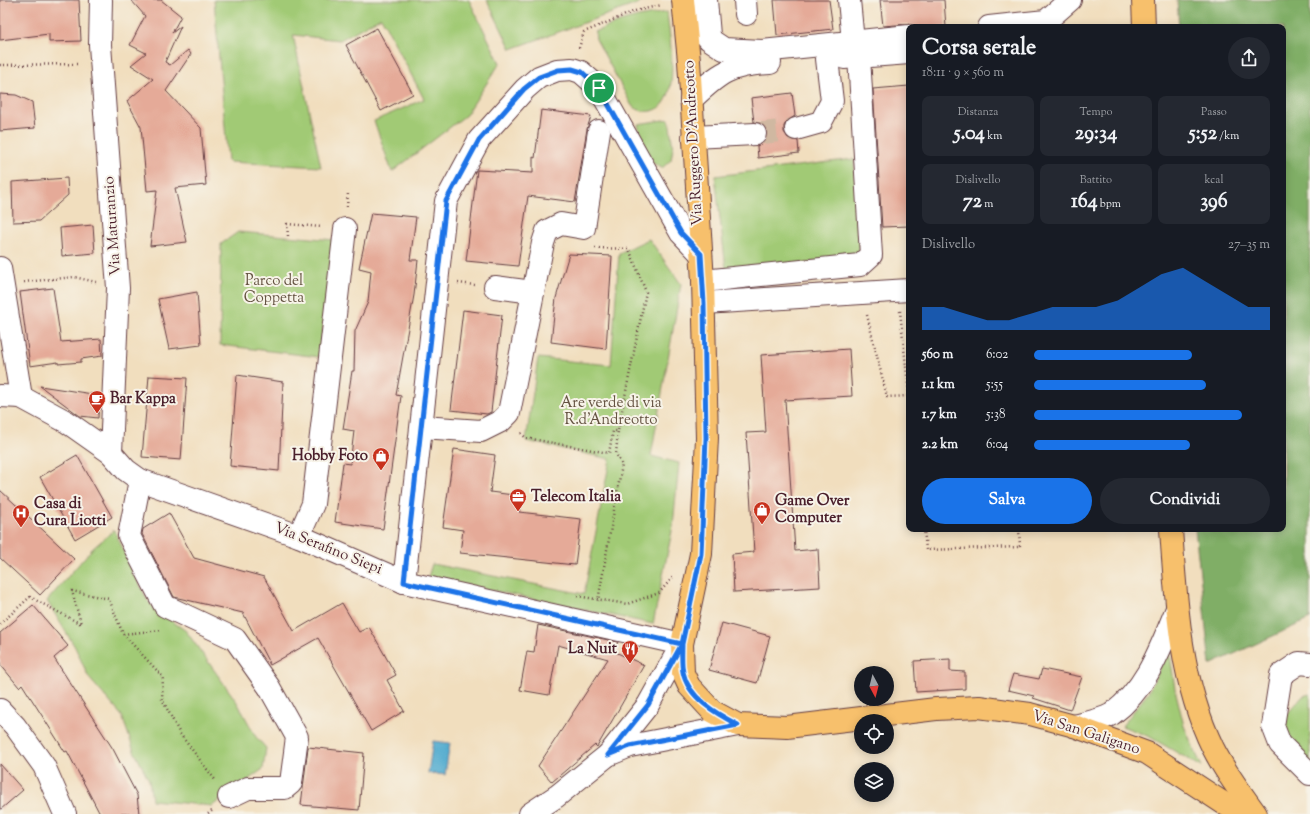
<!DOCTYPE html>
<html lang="it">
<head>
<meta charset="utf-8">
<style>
	body { margin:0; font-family:"Sorts Mill Goudy",serif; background:#242831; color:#f1f3f6; height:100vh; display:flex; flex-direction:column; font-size:15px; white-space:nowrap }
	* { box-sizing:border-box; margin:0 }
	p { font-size:13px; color:#9ea1a6 }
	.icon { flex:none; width:22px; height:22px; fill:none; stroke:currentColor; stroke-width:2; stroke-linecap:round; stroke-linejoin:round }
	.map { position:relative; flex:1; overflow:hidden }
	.sheet { position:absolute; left:906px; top:24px; width:380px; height:508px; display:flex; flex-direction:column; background:#171b24; border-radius:8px; box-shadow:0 2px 10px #0003 }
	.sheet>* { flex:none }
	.needle { width:26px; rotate:173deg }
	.buttons { position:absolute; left:854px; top:666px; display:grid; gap:8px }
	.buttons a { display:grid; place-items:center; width:40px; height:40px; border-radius:50%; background:#171b24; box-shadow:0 2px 10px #0003; font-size:20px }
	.pin { position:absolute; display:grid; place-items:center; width:34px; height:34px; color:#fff; margin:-17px; border:2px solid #fff; border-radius:50%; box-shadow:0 1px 4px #0007 }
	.round { display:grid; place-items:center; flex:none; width:42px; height:42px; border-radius:21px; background:#242831 }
	.summary { display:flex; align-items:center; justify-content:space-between; height:68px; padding:0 16px }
	h1 { font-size:22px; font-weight:700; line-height:30px }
	.stats { display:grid; grid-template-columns:repeat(3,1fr); gap:6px; height:68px; padding:4px 16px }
	.stats div { display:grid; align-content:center; border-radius:8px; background:#242831; text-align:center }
	.stats b { font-size:20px; font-weight:700 }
	.stats small { font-size:11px; font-weight:400 }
	.stats p { font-size:11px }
	.chart { height:112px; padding:8px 16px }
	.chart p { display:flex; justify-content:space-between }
	.chart svg { width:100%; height:72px; margin-top:4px; fill:#1a73e8; opacity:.7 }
	.action { display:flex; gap:8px; margin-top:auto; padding:8px 16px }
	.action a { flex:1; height:46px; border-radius:24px; background:#1a73e8; color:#fff; font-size:16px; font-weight:700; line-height:46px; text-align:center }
	.action a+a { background:#242831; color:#f1f3f6 }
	ul { padding:0 16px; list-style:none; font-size:13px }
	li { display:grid; grid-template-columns:64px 48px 1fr; align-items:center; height:30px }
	li i { height:10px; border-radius:5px; background:#1a73e8 }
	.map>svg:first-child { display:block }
	.green { fill:#a1ca75; stroke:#767450 }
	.forest { fill:#80ae66; stroke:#656648 }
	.water { fill:#51abcf; stroke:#4e657d }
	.building { fill:#e5aa98 }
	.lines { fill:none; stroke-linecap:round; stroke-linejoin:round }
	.minor-tunnel { stroke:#d0b8a1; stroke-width:22; stroke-dasharray:22 11; stroke-linecap:butt }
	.minor-casing { stroke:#633c41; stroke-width:24 }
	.major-casing { stroke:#633c41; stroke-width:24 }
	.path { stroke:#633c41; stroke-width:2.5; stroke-dasharray:1 3; stroke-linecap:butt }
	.minor { stroke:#fff; stroke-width:22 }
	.major { stroke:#f7c06c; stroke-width:22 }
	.route-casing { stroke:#fff; stroke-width:8 }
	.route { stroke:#1a73e8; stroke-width:5 }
	.labels { text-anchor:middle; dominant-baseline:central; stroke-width:4; stroke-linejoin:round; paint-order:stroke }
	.street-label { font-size:15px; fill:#4a1f2b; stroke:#f7f3e8 }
	.park-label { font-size:15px; fill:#645241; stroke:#f7f3e8 }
	.poi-label { font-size:15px; font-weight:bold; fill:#4a1f2b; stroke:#f7f3e8; text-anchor:start }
</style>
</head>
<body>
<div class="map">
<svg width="1310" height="814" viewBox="0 0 1310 814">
	<rect width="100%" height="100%" fill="#f7f3e8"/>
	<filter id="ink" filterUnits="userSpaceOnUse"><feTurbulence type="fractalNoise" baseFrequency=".025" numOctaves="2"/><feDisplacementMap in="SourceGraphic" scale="8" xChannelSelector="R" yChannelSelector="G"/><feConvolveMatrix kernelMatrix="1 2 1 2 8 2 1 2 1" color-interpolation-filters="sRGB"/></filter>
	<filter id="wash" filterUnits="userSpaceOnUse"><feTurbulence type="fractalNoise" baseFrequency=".012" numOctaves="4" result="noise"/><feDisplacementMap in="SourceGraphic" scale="16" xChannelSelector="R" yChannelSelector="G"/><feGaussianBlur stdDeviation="0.9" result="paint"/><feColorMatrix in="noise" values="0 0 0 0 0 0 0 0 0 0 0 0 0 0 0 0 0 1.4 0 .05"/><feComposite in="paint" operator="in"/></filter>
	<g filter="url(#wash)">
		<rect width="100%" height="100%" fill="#f1debe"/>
		<!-- green -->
		<g class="green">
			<path d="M214,0H469L500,63L466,115L392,172L374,121L424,99L381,17L340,40L293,35L321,167L228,162Z"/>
			<path d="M487,0H648L511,49Z"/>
			<path d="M667,12C669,35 682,101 655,110C646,113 639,111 632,106L596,39L595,32C620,20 640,16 667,12Z"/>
			<path d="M669,119L673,148L671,160L662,168C640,158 642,146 638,124Z"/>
			<path d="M854,159L860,259L726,269L715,176Z"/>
			<path d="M238,232L335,240L319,357L220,345L221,244Z"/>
			<path d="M649,239L681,284L651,456L679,463L673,526L653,624L428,577L432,564L584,594L610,459L526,441L538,358L611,365L619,253Z"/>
			<path d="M114,530L147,600L162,614L186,631L237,702L256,737L266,748L263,769L212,806L152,800L149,780L134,751L122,716L89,678L75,647L47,601L91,550Z"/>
			<path d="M1169,648L1175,689L1184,726L1202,767L1150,737L1122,726L1148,693Z"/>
			<path d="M1310,694V764L1284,740L1287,714L1303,696Z"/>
		</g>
		<!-- forest -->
		<path class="forest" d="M1177,0H1310V619L1210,665L1195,529H1283V27H1179Z"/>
		<!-- water -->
		<path class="water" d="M433,741L450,743L445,775L428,773Z"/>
		<g id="blocks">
			<!-- building -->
			<g class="building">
				<path d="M0,0H79L81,41L49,42V34L0,40Z"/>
				<path d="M131,0H161L181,16L172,33L181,26L165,62L170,65L188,50L191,54L166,91L201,128L206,185L175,188L187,242L150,246L157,190L147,191L141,127L127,101L153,79L131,65L146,53L130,45L145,16Z"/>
				<path d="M774,0H829L833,29L777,35Z"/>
				<path d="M880,0H944L946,27H917L908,24L883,26Z"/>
				<path d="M377,28L413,94L381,111L346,45Z"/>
				<path d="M909,86V226L882,227L873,89Z"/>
				<path d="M792,93L795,116L787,121L784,126V132L788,138L798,141L799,153L758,158L757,146L766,140L767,133L766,128L761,123L754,122L751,98Z"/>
				<path d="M0,94L16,95L32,102L35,128L0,131Z"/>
				<path d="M541,110L591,116L587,129L575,202L528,196L518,266L466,261L477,170L533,173V157L535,158Z"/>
				<path d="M67,178L68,195L39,221L13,222L12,182Z"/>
				<path d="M371,213L416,217L410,260H418L414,295L396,395L401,396L383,529L335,522L343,463L350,464L354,431L343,429L352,371H354L355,331L368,302L371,271L359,268Z"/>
				<path d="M93,225L95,253L62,256L60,228Z"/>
				<path d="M569,254L612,256L606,349L551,342L556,298Z"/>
				<path d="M53,288L61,342L101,339L102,356L81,359V362L58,364V362L30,366L20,292Z"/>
				<path d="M197,292L201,345L169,349L158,299Z"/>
				<path d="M463,310L502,315L491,412L487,414L451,410Z"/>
				<path d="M849,349L852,396L785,400L795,551L818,549L820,587L734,592L732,554L754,552L746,433L766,432L761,355Z"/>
				<path d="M237,375L283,382L279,471L230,466Z"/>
				<path d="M149,376L187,378L181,460L142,457Z"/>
				<path d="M40,386L99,395L98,418L80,416Z"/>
				<path d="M454,449L495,455L490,492L521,496L519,512L581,519L575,565L460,553L463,530L443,527Z"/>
				<path d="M77,455L112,517L75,539L40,477Z"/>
				<path d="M0,490L74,559L40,595L0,558Z"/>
				<path d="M169,513L194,558L264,577L294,631L342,603L359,632L369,627L396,675L387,680L404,711L371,731L318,638L270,665L243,613L174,597L142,534L143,529Z"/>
				<path d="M33,605L68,646L54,658L113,749L137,795L139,814H100L67,751L65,752L22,684L19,687L0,664V633Z"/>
				<path d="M722,623L770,636L757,683L709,670Z"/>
				<path d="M538,625L618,642L613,651L644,665L597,747L595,745L552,782L538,766L608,659L558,645L549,695L520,690L527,651L534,652Z"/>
				<path d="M950,659V671L965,672V689L916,692L914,661Z"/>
				<path d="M1042,669L1082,677L1070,710L1033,698L1034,696L1008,690L1013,674L1039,679Z"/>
				<path d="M308,747L364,753L359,810L301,805Z"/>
				<path d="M0,764L23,790L0,810Z"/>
			</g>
		</g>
	</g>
	<g filter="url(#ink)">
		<use href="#blocks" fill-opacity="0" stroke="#633c41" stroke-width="1"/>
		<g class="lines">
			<!-- minor-tunnel -->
			<path class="minor-tunnel" d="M755,134L796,129"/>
			<!-- minor casing -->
			<g class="minor-casing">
				<g id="minor">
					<path d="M101,0L100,45L118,288L111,453"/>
					<path d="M688,0L698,25L709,39L724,49L762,51L909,36"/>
					<path d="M706,0L709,35"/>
					<path d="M745,0L746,14"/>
					<path d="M849,0L853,42"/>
					<path d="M989,27L1046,21L1070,0"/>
					<path d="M844,58L909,53"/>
					<path d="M691,100C720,72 730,65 770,63"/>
					<path d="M796,129L821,122L832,101L827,59"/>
					<path d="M693,137L755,134"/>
					<path d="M0,268L21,397"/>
					<path d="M703,281L860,265L871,255L859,57"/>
					<path d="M495,287L533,292"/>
					<path d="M704,303L909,290"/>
					<path d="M0,396L21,397L67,422L111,453L126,470L140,480L299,536L404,582L682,644L648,705L608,755"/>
					<path d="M422,427L481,431L501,421L509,413L543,243L547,231L561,224L584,228L599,131"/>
					<path d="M140,480L129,536L165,606L235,639L269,687L297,737L291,783L285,788H248L229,797"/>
					<path d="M299,536L313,504L345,229"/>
					<path d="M404,582L446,201L479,140L525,89L539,77L557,70L572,69L581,72L599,88L681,233L701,254"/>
					<path d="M1310,664L1299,663L1281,675L1273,726L1280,744L1310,774"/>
					<path d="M0,710L15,726L44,766L65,814"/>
					<path d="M1074,726C1085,723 1102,720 1112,714C1147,688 1160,649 1176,611"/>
					<path d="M530,814L557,796L608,755L630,746L738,725"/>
				</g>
			</g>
			<!-- major casing -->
			<g class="major-casing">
				<g id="major">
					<path d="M683,0L689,61L703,281L707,438L701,554L682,644L683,673L689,686L712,711L738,725L787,727L936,709L979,707L1030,714L1074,726L1147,753L1240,814"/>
					<path d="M1143,0L1144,27"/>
					<path d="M1171,529C1176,602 1180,681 1213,748C1225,772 1241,793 1256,814"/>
				</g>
			</g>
			<!-- path -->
			<g class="path">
				<path d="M579,48L584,32L635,11L662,5"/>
				<path d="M0,65L80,64"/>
				<path d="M347,207L348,193"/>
				<path d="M288,236L287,224L322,227"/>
				<path d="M595,248L629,249L646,292L618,431"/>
				<path d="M24,282L74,277L96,282"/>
				<path d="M458,283L475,285"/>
				<path d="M900,311L909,394"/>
				<path d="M867,315L887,397L909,396"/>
				<path d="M521,433L526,438L609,453L613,431H618L616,454L622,465L598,601"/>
				<path d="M924,529L926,550L1020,547L1019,529"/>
				<path d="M577,596L627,604L659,593L673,577"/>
				<path d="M0,624L30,597L81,624L72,591L109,599L123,634L162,630"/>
				<path d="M123,634L163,677L162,699L180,734L216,781"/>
				<path d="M208,814L213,810"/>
			</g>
			<!-- minor -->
			<use href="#minor" class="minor"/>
			<!-- major -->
			<use href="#major" class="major"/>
		</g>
	</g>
	<g class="lines" filter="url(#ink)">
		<!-- route casing -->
		<g class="route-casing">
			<path id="route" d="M599,88L681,233L701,254L704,303L706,438L701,554L682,644L648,705L608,755L630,746L738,725C717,714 688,698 683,672C681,663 682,653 682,644L404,582L446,201L479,140L524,89L539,77L558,70L572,69L582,72L599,88"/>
		</g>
		<!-- route -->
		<use href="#route" class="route"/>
	</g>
	<!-- icons -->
	<defs>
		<g id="cafe-pin" transform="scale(0.9)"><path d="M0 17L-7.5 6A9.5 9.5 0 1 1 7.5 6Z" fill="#c8321e" stroke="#f7f3e8"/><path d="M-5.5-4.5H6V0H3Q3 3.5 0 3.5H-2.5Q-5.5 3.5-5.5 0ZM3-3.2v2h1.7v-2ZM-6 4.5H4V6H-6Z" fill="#fff"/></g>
		<g id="shop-pin" transform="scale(0.9)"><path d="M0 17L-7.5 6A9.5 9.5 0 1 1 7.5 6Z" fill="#c8321e" stroke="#f7f3e8"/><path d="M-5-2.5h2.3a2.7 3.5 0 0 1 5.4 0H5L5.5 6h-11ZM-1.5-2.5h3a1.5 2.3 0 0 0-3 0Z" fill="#fff"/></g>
		<g id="office-pin" transform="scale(0.9)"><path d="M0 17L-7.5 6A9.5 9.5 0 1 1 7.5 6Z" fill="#c8321e" stroke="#f7f3e8"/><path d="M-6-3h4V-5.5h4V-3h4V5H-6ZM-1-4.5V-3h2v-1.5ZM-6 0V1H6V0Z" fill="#fff"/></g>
		<g id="hospital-pin" transform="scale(0.9)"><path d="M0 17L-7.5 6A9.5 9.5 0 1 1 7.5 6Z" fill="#c8321e" stroke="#f7f3e8"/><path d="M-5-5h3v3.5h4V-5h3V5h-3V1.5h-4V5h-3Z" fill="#fff"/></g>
		<g id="restaurant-pin" transform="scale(0.9)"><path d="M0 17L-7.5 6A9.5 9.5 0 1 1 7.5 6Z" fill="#c8321e" stroke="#f7f3e8"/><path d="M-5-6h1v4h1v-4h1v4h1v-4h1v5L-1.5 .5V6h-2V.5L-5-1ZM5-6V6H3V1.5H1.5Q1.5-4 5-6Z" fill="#fff"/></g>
	</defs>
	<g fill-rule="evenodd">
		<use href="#cafe-pin" x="97" y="399"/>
		<use href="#shop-pin" x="381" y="456"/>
		<use href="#office-pin" x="518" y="497"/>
		<use href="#shop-pin" x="762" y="510"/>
		<use href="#hospital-pin" x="21" y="513"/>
		<use href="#restaurant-pin" x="630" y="649"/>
	</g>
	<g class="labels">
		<!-- street labels -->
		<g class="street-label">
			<text transform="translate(694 143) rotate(-93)">Via Ruggero D'Andreotto</text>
			<text transform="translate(113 226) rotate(-94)">Via Maturanzio</text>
			<text transform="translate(328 549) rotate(22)">Via Serafino Siepi</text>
			<text transform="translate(1086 733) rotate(18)">Via San Galigano</text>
		</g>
		<!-- park labels -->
		<g class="park-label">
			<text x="274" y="281">Parco del<tspan x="274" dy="17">Coppetta</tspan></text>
			<text x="611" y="403">Are verde di via<tspan x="611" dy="17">R.d'Andreotto</tspan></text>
		</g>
		<!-- poi labels -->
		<g class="poi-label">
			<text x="110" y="399">Bar Kappa</text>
			<text x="368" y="456" text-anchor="end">Hobby Foto</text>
			<text x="531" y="497">Telecom Italia</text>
			<text x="775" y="501">Game Over<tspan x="775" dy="17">Computer</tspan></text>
			<text x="34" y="504">Casa di<tspan x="34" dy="17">Cura Liotti</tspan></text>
			<text x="617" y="649" text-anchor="end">La Nuit</text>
		</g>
	</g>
</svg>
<div class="buttons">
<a><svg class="needle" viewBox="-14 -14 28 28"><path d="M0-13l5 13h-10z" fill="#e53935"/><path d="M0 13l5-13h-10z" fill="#9ea1a6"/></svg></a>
<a><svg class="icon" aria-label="locate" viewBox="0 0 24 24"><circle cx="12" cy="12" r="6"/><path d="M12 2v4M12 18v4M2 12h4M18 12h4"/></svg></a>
<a><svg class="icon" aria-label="layers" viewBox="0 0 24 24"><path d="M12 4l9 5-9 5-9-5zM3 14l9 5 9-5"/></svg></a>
</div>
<div class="pin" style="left:599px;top:88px;background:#1e9e55"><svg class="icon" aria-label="arrive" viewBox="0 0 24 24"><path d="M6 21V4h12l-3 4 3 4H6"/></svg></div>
<section class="sheet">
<div class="summary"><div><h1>Corsa serale</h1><p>18:11 · 9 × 560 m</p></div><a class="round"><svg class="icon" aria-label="share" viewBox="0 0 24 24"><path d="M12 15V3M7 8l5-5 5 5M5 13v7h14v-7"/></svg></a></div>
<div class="stats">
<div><p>Distanza</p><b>5.04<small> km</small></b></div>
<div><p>Tempo</p><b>29:34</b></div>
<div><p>Passo</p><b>5:52<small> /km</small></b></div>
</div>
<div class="stats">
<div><p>Dislivello</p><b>72<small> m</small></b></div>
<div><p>Battito</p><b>164<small> bpm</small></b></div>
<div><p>kcal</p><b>396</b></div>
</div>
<div class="chart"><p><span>Dislivello</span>27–35 m</p>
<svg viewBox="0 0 160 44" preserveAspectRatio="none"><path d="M0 44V30L10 30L20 34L30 38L40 38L50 34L60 30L70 30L80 30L90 26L100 18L110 10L120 6L130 14L140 22L150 30L160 30V44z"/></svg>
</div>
<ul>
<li><b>560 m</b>6:02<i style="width:67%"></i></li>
<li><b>1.1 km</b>5:55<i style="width:73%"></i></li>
<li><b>1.7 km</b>5:38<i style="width:88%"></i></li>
<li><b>2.2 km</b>6:04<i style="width:66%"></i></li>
</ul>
<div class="action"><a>Salva</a><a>Condividi</a></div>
</section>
</div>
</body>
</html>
